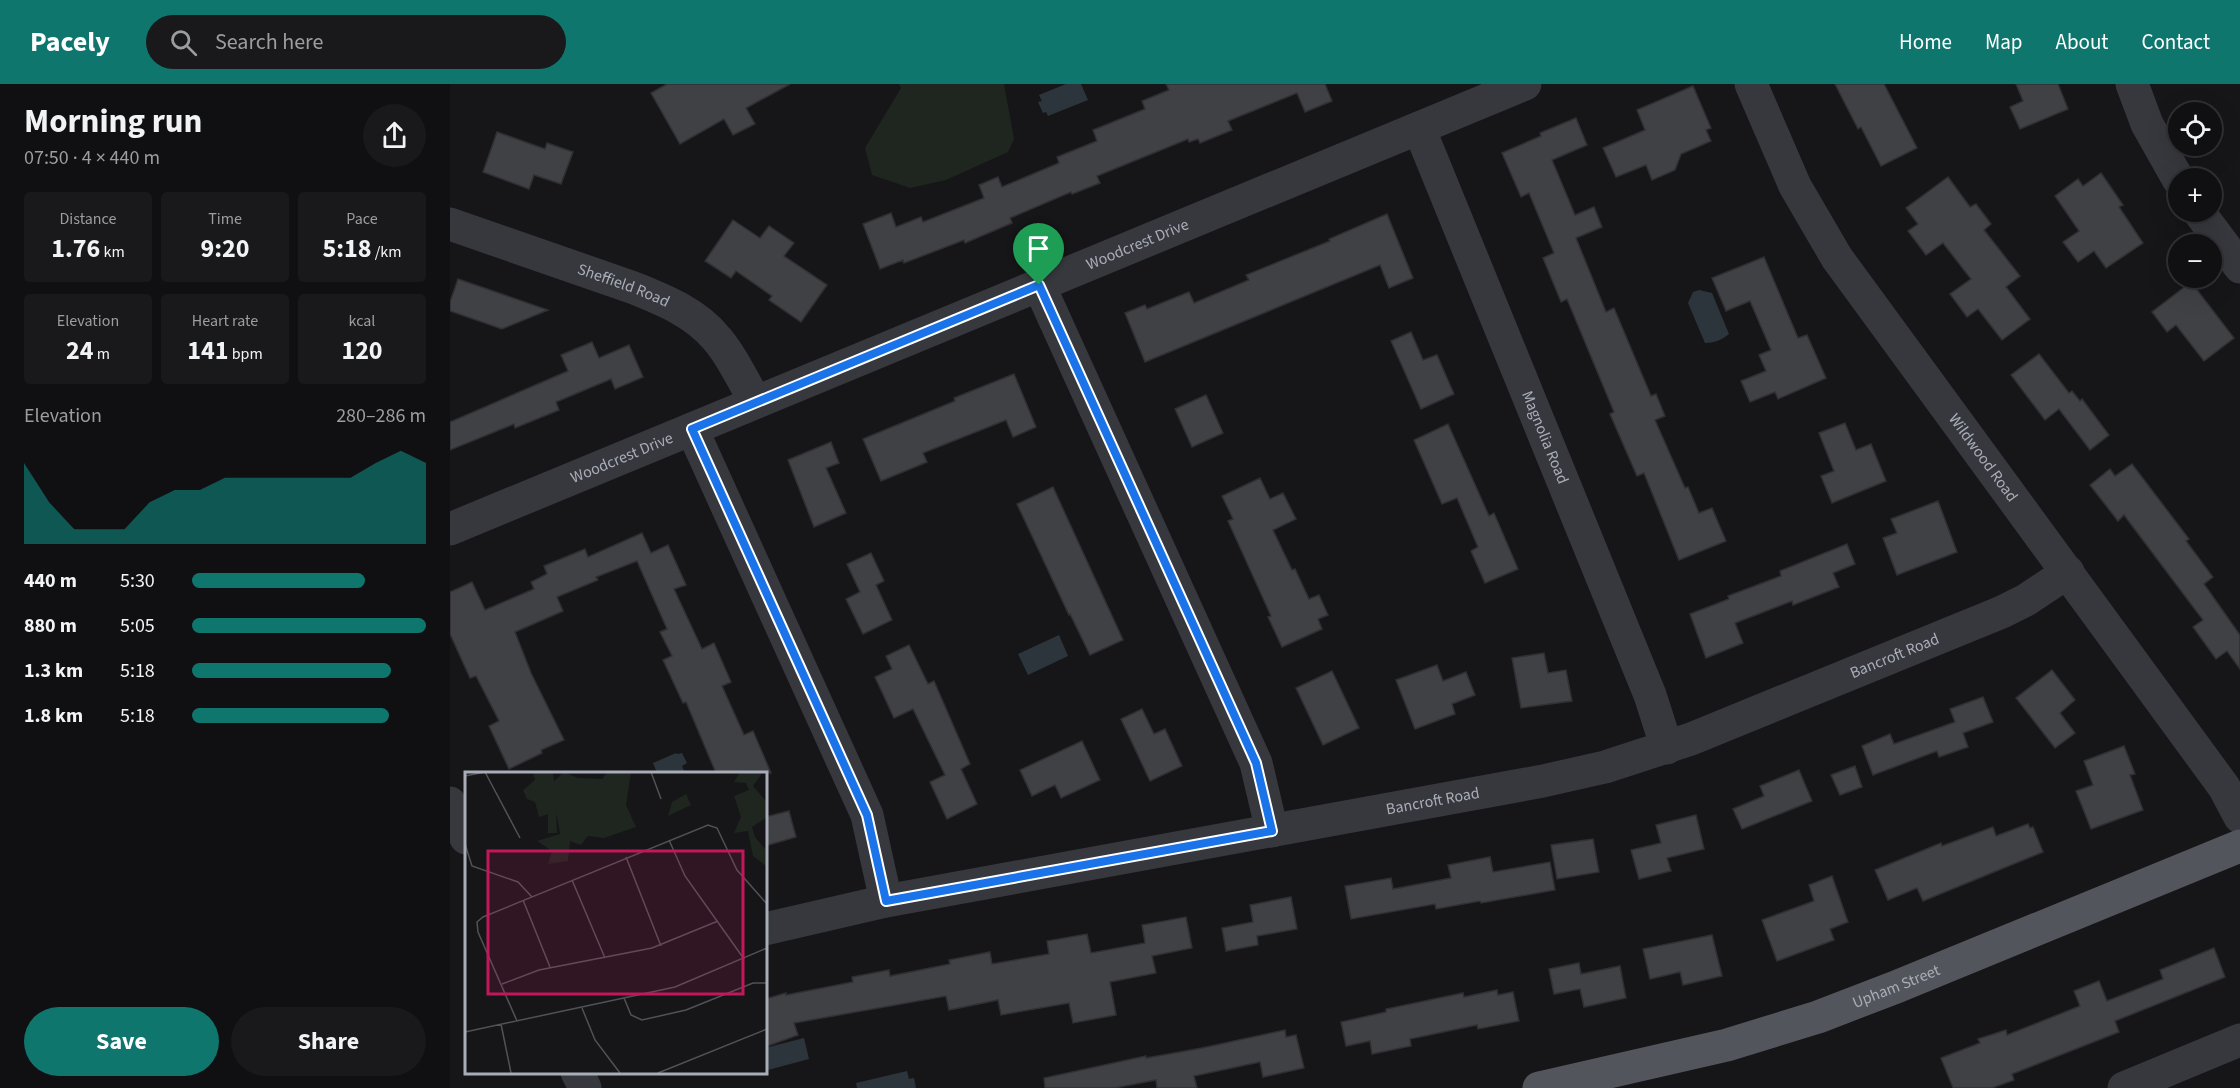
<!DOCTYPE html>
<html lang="en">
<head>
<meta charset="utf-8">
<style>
	body { margin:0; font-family:"Source Sans 3",sans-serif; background:#19191b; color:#f1f3f6; height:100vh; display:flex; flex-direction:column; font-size:22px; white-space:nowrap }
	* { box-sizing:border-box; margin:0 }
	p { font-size:20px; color:#9c9d9f }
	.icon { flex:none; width:33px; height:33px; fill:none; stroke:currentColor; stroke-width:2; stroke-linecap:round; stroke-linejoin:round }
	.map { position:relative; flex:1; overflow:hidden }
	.sheet { display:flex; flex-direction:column; background:#101012; width:450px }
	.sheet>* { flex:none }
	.controls { position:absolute; left:1718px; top:18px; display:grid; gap:12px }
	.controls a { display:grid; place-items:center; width:54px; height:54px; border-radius:50%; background:#101012; box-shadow:0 6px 24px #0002,0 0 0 2px #303032; font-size:30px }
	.pin { position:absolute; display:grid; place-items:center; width:51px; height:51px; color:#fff; margin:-62px -26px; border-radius:50% 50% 50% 0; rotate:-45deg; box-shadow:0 0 6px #0007 }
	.pin .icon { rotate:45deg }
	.round { display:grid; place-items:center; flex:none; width:63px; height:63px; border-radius:32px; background:#19191b }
	.head { display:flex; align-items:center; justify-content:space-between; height:102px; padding:0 24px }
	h1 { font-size:33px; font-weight:700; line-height:45px }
	.stats { display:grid; grid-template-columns:repeat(3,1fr); gap:9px; height:102px; padding:6px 24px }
	.stats div { display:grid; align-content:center; border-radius:6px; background:#19191b; text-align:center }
	.stats b { font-size:26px; font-weight:700 }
	.stats small { font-size:16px; font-weight:400 }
	.stats p { font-size:16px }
	.chart { height:168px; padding:12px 24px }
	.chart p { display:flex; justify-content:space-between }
	.chart svg { width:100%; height:108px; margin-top:6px; fill:#0f766e; opacity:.7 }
	.action { display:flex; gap:12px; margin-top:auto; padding:12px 24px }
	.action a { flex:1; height:69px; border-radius:36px; background:#0f766e; color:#fff; font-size:24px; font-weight:700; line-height:69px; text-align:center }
	.action a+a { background:#19191b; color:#f1f3f6 }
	ul { padding:0 24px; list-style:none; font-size:20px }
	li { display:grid; grid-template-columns:96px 72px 1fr; align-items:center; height:45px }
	li i { height:15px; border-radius:8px; background:#0f766e }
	header { display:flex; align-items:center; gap:36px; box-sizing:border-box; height:84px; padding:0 30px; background:#0f766e; color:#fff }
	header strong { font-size:28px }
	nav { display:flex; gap:33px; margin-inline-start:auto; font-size:21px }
	.search { width:420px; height:54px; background:#19191b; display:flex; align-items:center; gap:15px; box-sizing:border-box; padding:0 21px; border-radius:33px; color:#9c9d9f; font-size:22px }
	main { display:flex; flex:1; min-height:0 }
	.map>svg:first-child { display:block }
	.green { fill:#1e261f }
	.water { fill:#2c353c }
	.building { fill:#404145; stroke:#303034; stroke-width:1.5 }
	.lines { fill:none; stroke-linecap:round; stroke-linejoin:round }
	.minor { stroke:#37383d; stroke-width:33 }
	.major { stroke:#53555c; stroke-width:33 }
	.route-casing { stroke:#fff; stroke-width:12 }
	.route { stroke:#1a73e8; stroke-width:8 }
	.labels { text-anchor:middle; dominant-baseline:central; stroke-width:5; stroke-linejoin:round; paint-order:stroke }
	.street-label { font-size:16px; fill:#a8adb8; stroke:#111113 }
	.inset-road { fill:none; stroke:#505258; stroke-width:1.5 }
	.view { fill:#c2185b; fill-opacity:0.15; stroke:#c2185b; stroke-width:3 }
	.inset-edge { fill:none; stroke:#a8adb8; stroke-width:3 }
</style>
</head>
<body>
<header>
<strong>Pacely</strong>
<div class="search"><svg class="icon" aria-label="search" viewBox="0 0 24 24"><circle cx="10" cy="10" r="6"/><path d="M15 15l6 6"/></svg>Search here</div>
<nav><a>Home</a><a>Map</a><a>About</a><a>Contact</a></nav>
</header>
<main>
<section class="sheet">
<div class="head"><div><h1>Morning run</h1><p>07:50 · 4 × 440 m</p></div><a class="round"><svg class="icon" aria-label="share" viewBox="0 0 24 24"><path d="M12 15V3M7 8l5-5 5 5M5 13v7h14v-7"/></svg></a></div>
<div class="stats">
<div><p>Distance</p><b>1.76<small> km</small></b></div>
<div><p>Time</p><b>9:20</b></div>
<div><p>Pace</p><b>5:18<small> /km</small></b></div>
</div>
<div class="stats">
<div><p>Elevation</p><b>24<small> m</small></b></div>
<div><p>Heart rate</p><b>141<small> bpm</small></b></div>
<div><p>kcal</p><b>120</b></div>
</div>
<div class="chart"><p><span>Elevation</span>280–286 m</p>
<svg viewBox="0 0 160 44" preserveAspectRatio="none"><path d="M0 44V11L10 27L20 38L30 38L40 38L50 27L60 22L70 22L80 17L90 17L100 17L110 17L120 17L130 17L140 11L150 6L160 11V44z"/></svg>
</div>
<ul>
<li><b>440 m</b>5:30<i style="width:74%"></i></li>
<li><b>880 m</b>5:05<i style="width:100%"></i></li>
<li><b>1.3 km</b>5:18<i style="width:85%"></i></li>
<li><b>1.8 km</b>5:18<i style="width:84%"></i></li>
</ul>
<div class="action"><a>Save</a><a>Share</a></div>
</section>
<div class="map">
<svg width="1790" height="1004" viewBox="0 0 1790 1004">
	<rect width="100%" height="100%" fill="#161618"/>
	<!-- green -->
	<path class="green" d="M449,0H554L564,55L558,68L496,96L460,104L422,91L415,64L451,4Z"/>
	<!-- water -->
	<g class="water">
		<path d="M616,0H631L638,16L598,32L596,28L593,29L588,18L592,17L589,11Z"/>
		<path d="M1249,206L1262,209L1279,250C1272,256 1264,259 1255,259L1238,219L1243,208Z"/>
		<path d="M609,551L618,572L578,591L568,570Z"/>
		<path d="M226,669L227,670L232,669L237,679L232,682L235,689H207L203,679Z"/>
		<path d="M354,954L359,975L318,986L315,964Z"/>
		<path d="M457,987L459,995L464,994L466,1004H407L406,999Z"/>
	</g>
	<!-- building -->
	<g class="building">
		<path d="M217,0H340L296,24L305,40L283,51L274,35L230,60L201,9Z"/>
		<path d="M716,0H875L882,17L855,28L847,9L778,37L782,46L750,59L748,55L739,58L738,55L647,92L650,99L622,110L621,108L560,134L562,139L515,159L514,156L454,179L453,176L430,185L413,140L441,129L446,143L471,133L473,138L534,114L529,101L548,93L552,103L609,79L607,73L647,57L643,46L695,25L692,17L719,6Z"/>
		<path d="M1385,0H1434L1467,64L1431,82L1411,43L1408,45Z"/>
		<path d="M1566,0H1608L1618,25L1570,45L1560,23L1573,17Z"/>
		<path d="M1243,2L1261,44L1256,46L1261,57L1231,70L1225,86L1202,96L1196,81L1166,93L1153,64L1195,46L1187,26Z"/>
		<path d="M1126,34L1137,61L1102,76L1125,131L1144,123L1152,143L1126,154L1156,228L1164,224L1201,312L1206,310L1215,332L1205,336L1235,404L1238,403L1249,429L1262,424L1276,457L1229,476L1194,389L1187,392L1160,330L1164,328L1117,215L1111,218L1093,174L1104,169L1079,109L1071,113L1052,69L1091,52L1090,49Z"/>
		<path d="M47,48L95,65L97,59L123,68L111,100L84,91L79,105L33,88Z"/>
		<path d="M1651,89L1673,121L1669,123L1693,159L1656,184L1644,167L1628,178L1613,158L1629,147L1605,112L1628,95L1633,102Z"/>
		<path d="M1498,93L1520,123L1526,120L1541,140L1534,146L1570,192L1556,203L1580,235L1552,256L1528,225L1517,233L1500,210L1521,195L1493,159L1476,171L1458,147L1468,140L1456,124Z"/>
		<path d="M937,130L963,194L939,204L930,181L695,278L675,229L695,221L697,225L739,208L744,219L799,196L796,191L880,157L879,155Z"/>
		<path d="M283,136L310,154L319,142L344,159L334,172L377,201L351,238L319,216L322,212L286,187L281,194L255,177Z"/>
		<path d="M1314,173L1348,254L1357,251L1376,294L1328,315L1325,308L1300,318L1291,297L1316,287L1309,271L1321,266L1300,217L1276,227L1262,194Z"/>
		<path d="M8,195L98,226L52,245L0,227V218Z"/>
		<path d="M1741,198L1784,254L1754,277L1726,241L1717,248L1702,228Z"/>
		<path d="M961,248L973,276L987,271L1004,310L971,325L941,257Z"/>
		<path d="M142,258L149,274L179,261L193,293L165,305L161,295L106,318L109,326L65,344L64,340L0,366V338L118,287L111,271Z"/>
		<path d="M1589,270L1619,309L1622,307L1630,317L1632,315L1659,351L1640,366L1609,325L1595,336L1561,291Z"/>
		<path d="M564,290L586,343L563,353L556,336L473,369L477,378L431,397L413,355L505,317L504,314Z"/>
		<path d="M756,311L773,349L742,363L725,325Z"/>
		<path d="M1395,339L1406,366L1421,360L1436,397L1382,419L1371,392L1384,387L1369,349Z"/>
		<path d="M998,340L1039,432L1044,429L1068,485L1035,499L1021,467L1028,463L1007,414L992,420L964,356Z"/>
		<path d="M381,358L389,379L376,384L396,429L364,443L338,376Z"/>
		<path d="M1682,380L1739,455L1736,457L1763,493L1754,500L1790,551V585L1777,567L1766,575L1743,543L1753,536L1674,431L1668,437L1640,401L1660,385L1665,392Z"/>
		<path d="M810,394L820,415L833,409L846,435L823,446L842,486L845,485L859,515L869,511L878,531L868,535L872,545L832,563L818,533L821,532L778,437L783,435L772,412Z"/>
		<path d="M603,403L673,556L640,571L620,530L619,531L567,420Z"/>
		<path d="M1488,417L1507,468L1447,491L1433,454L1447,449L1441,435Z"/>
		<path d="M192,449L201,469L218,461L236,501L224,505L252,565L264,559L281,598L272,602L294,651L303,647L321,689H266L236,618L233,619L213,576L222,572L210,548L217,545L187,477L146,493L148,496L107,513L113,527L65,548L81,589L114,656L91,666L92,669L59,685L39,642L49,637L26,592L20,594L0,550V508L22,498L35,526L84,505L81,498L97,490L94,482L135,465L138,473Z"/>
		<path d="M1397,460L1405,480L1383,489L1389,503L1343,521L1342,517L1285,539L1293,559L1256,574L1240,530L1279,515L1278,512L1331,492L1330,487Z"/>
		<path d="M421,469L434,497L426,501L442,536L413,550L396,515L410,508L397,480Z"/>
		<path d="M459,561L478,600L484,597L520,680L511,685L527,720L497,735L480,698L495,691L463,625L444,634L425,593L442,585L436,572Z"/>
		<path d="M1094,569L1098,589L1116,586L1122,617L1071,624L1062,574Z"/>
		<path d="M987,581L993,597L1016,588L1025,611L1002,620L1005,630L965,645L946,596Z"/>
		<path d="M1602,586L1625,616L1610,629L1625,649L1605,664L1566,614Z"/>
		<path d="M882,587L909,644L873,661L846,604Z"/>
		<path d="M1533,613L1543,638L1513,649L1518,663L1489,673L1487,667L1423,691L1412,662L1440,650L1444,660L1505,638L1500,625Z"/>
		<path d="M692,625L704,650L715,645L732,682L700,697L671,635Z"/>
		<path d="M632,657L650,696L611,714L605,701L582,712L570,686Z"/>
		<path d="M1674,662L1685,690L1680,691L1693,726L1641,745L1626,707L1643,701L1634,677Z"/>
		<path d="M1405,682L1412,703L1390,711L1381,691Z"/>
		<path d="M1349,686L1362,717L1292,745L1283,725L1314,712L1310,702Z"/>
		<path d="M339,727L346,753L315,762V733Z"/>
		<path d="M1246,731L1254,765L1217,774L1221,787L1189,795L1181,766L1211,759L1206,741Z"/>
		<path d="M1578,740L1580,744L1583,743L1593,768L1473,817L1467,804L1438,816L1425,786L1491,759L1492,762L1543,743L1546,752Z"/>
		<path d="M1143,755L1149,788L1107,795L1101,761Z"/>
		<path d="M1040,773L1043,788L1100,778L1105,806L1031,819L1030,817L986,825L985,820L901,835L895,802L941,794L943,805L1001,794L998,781Z"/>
		<path d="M1382,792L1398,838L1380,845L1384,856L1327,877L1312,836L1364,817L1359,801Z"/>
		<path d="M841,813L847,845L807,852L808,861L776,867L772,844L803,838L800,821Z"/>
		<path d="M736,833L742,864L702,872L706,889L660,898L666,931L623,939L619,919L551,931L548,916L499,926L496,912L344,939L348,951L315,963V915L336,909V911L403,898L402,893L439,886L440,892L500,880L499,876L540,868L542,880L599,870L597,857L637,850L641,869L695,859L692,841Z"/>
		<path d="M1262,851L1272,892L1233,901L1230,888L1200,895L1193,865Z"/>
		<path d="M1764,864L1775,893L1665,937L1669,948L1562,990L1564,996L1542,1004H1503L1491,974L1530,959L1528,955L1556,946L1557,951L1630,922L1624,907L1649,897L1657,917L1713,895L1710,886Z"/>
		<path d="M1129,879L1131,890L1170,882L1176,914L1134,923L1130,905L1104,910L1099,885Z"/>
		<path d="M1047,906L1048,911L1063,908L1069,937L1028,945L1027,941L960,955L961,962L922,970L920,957L896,962L891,938L936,928V925L1013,909L1014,913Z"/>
		<path d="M835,946L836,953L846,951L854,984L813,993L810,978L744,992L747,1004H707L706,996L665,1004H595L594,994L696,972V974L752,964Z"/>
	</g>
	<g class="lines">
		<!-- minor -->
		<g class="minor">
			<path id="s1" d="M1301,0L1345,102L1387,174L1774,703L1790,733"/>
			<path d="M1682,0L1697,40L1728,95"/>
			<path id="s2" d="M969,44L1200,611L1217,664"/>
			<path d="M1749,128L1790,183"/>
			<path id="s3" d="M0,140L184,204C214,216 246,229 267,255C283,273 293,298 306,318"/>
			<path d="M589,201L806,679L822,747"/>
			<path d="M242,345L417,731L436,817"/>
			<path id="s4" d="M0,445L1075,0"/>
			<path d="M0,719L16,754"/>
			<path id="s5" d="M315,845L436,817L1093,697L1155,683L1241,655L1552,528L1576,516L1618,488"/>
			<path d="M127,988L135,1004"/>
			<path d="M1674,1004L1790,956"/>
		</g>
		<!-- major -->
		<path class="major" id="s6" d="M1089,1004L1277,961L1368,933L1446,903L1790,762"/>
	</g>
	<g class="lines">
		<!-- route casing -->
		<g class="route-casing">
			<path id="route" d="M589,201L806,679L822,747L436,817L417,731L242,345Z"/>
		</g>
		<!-- route -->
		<use href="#route" class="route"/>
	</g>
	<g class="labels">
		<!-- street labels -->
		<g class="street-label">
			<text stroke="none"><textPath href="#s4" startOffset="744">Woodcrest Drive</textPath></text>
			<text stroke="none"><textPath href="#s3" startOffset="184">Sheffield Road</textPath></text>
			<text stroke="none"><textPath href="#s2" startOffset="334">Magnolia Road</textPath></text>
			<text stroke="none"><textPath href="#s1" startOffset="442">Wildwood Road</textPath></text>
			<text stroke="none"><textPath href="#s4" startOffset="186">Woodcrest Drive</textPath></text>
			<text stroke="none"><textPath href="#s5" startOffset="1166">Bancroft Road</textPath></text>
			<text stroke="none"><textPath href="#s5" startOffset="680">Bancroft Road</textPath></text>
			<text stroke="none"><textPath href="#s6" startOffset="372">Upham Street</textPath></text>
		</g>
	</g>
	<!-- overview -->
	<g transform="translate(15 688)">
		<rect width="302" height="302" fill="#161618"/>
		<path d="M68,0H88L89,9L99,0L113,6L137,7L142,0H166L161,33L171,55L139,66L123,64L116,73L105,69L103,89L83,92L87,79L72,69L95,62L93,49L91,42L92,61H83V42L74,45L70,30L62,27L58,18L70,8ZM275,0H298L288,14L301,29V46L287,55L290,65L301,78V94L288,84L283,59L269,61L276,45L269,24L284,18L281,11L269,10ZM221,22L226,33L203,44L207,30Z" fill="#1e261f"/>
		<path class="inset-road" d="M20,0L55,66M186,0L196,27M0,4L20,0M204,68L220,104L279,187M0,72L7,94L53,110L67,125M161,85L196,174M107,108L140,186M58,128L85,195M37,212L74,198L187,176L253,149M159,226L166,243L177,248L221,238L288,211H302M117,236L130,268L155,301M52,249L13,160L12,150L18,145L243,53L252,56L272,98L302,132M36,252L46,301M0,260L210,215L302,176M193,301L302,257"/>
		<path class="view" d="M23,79H278V222H23Z"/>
		<rect width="302" height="302" class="inset-edge"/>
	</g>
</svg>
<div class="controls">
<a><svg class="icon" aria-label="locate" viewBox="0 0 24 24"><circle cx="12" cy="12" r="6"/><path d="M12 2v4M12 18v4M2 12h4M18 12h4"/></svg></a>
<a>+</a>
<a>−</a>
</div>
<div class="pin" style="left:589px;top:201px;background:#1e9e55"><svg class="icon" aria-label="arrive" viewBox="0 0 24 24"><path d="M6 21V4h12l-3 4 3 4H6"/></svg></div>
</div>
</main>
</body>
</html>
